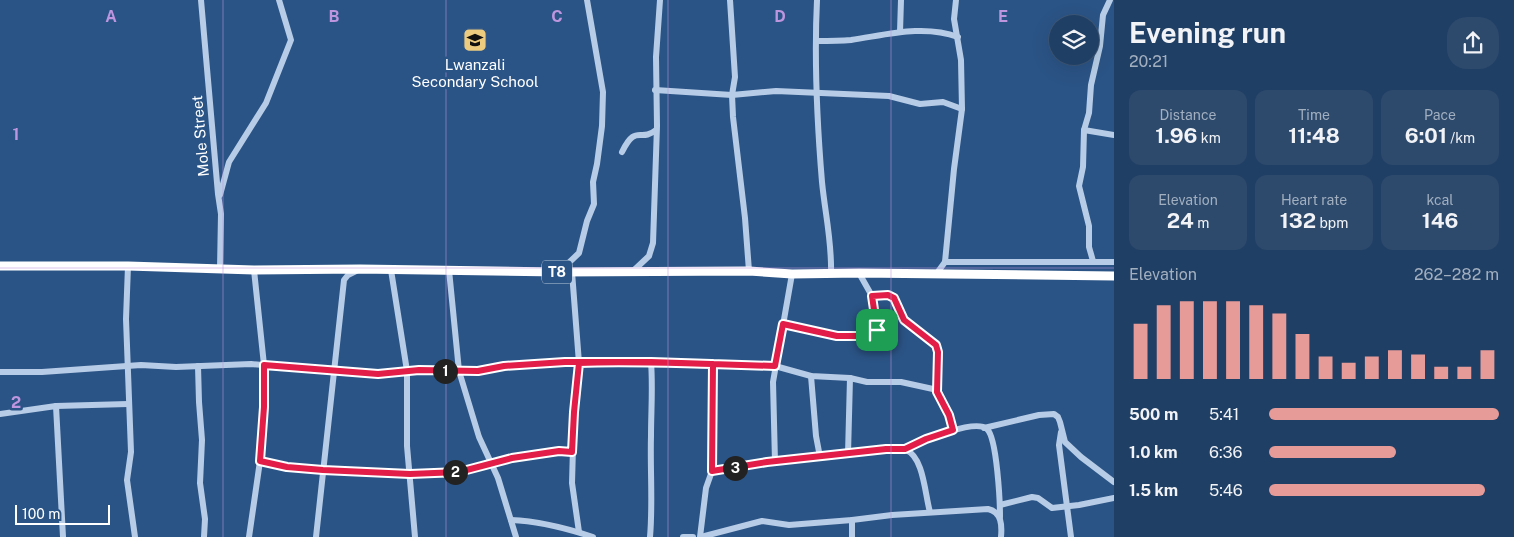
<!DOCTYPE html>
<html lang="en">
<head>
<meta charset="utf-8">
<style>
	body { margin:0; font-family:"Public Sans",sans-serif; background:#2d4a6d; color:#f1f3f6; height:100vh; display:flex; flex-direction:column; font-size:19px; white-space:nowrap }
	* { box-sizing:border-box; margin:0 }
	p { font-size:16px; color:#a2afbf }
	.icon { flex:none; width:28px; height:28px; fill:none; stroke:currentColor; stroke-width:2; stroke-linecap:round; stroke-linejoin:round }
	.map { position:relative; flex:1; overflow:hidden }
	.sheet { display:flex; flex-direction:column; background:#203f64; width:400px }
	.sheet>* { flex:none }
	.buttons { position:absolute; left:1049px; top:15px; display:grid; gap:10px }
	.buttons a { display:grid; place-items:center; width:50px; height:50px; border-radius:50%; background:#203f64; box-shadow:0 5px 20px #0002,0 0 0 1px #3d5878; font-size:25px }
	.scale { position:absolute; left:15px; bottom:12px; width:95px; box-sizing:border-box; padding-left:5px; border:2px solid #fff; border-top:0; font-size:14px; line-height:18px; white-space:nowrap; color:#fff; -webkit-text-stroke:4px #2b5486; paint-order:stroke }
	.pin { position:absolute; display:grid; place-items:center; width:42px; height:42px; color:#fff; margin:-21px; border-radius:10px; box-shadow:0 2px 8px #0006 }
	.km { position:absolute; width:25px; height:25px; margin:-12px; border-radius:50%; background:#222; color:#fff; font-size:14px; line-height:25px; text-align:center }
	.round { display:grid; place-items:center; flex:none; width:52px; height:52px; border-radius:20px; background:#2d4a6d }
	.overview { display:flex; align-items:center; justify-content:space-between; height:85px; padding:0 15px }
	h1 { font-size:28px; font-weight:700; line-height:38px }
	.metrics { display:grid; grid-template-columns:repeat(3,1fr); gap:8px; height:85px; padding:5px 15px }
	.metrics div { display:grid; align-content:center; border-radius:12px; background:#2d4a6d; text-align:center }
	.metrics b { font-size:21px; font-weight:700 }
	.metrics small { font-size:14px; font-weight:400 }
	.metrics p { font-size:14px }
	.chart { height:140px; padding:10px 15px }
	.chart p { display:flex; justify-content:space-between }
	.chart svg { width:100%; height:90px; margin-top:5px; stroke:#e69b98; stroke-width:6 }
	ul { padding:0 15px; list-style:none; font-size:16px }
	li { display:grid; grid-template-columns:80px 60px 1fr; align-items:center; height:38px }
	li i { height:12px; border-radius:6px; background:#e69b98 }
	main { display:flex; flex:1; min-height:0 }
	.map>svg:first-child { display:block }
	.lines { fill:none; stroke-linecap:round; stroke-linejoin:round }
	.minor { stroke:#b7cde7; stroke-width:6 }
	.highway { stroke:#fff; stroke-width:9 }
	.route-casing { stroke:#fff; stroke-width:10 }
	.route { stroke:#e11d48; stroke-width:6 }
	.grid { fill:none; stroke:#bd96df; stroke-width:1; stroke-opacity:0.55 }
	.labels { text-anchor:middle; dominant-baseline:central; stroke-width:5; stroke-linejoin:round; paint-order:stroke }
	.shield { fill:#2b5486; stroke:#bfccdb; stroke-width:1 }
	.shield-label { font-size:14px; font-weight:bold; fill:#fff }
	.poi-label { font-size:15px; fill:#fff; stroke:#2b5486 }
	.street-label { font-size:15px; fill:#fff; stroke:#2b5486 }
	.grid-label { font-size:16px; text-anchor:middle; font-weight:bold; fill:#bd96df; stroke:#2b5486; stroke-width:5; stroke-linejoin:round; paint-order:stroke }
</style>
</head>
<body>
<main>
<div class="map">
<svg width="1114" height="537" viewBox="0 0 1114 537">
	<rect width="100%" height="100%" fill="#2b5486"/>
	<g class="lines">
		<!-- minor -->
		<g class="minor">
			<path d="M201,0L218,194L221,214L220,269"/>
			<path d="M730,0L735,77L732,95L733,117L745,218L749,271"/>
			<path d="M817,0C814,61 817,122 822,182C825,213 832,242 831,273"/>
			<path d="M900,32L901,0"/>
			<path d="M816,41C827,41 839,41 851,40C886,35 923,24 958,37"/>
			<path d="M655,90L732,95L776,91L889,96L920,104L943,102L962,109"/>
			<path d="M1084,130L1114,135"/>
			<path d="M622,152C636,123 640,143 656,130"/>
			<path d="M220,195L229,162L266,103L291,40L279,0"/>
			<path d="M1093,261L1089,247V226L1079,186L1083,167L1084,130L1089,113L1091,85L1100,46L1103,15L1110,0"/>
			<path d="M945,262H1114"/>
			<path d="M128,266L126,319L131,452L127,480L135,537"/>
			<path d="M391,270L407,371V446L415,537"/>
			<path d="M449,270L459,371L479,437L498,478L516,537"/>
			<path d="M559,272L579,253L587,221L594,204L593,182L597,164L602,126L603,92L587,0"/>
			<path d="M572,272L579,363L574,412L572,483L579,532"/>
			<path d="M632,272L649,256L653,243L657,126L656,57L660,0"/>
			<path d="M937,273L945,262L954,169L962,109L961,60L954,19L956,0"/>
			<path d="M872,296L888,295L894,298L904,320L936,345L938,352L937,392"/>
			<path d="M783,324L837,337L871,336L875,334L877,330L872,296L859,273"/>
			<path d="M198,366L199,402L202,440L200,483L205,519L204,537"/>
			<path d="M0,372H42L141,365L176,367L251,364L378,374L419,370L478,371L504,366L565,362H651L775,366L811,376L850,378L867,382H901L933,389L938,394L945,406L953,430"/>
			<path d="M811,376L816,436L820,457"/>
			<path d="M56,406L63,537"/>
			<path d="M0,414L56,406L128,404"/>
			<path d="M984,428L1039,415L1054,414L1058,417L1060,422L1065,442L1081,457L1114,482"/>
			<path d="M1061,432L1059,445L1071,537"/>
			<path d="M905,449C919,443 974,418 987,429C997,438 1000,502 1000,517"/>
			<path d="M848,454L850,378"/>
			<path d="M260,461L287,467L323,470L409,474L459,472L512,458L559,451L572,452"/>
			<path d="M775,462L773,382L792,274"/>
			<path d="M712,471L767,462L886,449C893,449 900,448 906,450C924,457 925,496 930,512"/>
			<path d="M1000,505L1032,497L1038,498L1052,508L1079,505L1114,498"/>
			<path d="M511,520C540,521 566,528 593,537"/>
			<path d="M249,537L260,461L264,407V365L254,270"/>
			<path d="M316,537L344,280L348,275L358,270"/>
			<path d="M650,537C653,503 650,470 651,436C651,411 653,387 651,362"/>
			<path d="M683,537H693"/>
			<path d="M700,537L706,488L712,471L713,458V364"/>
			<path d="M701,537L762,521L789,525L852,520L892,515L988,509C1002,512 1002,526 1001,537"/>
			<path d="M852,537V520"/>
		</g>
		<!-- highway -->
		<path class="highway" d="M0,266H128L254,270L360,269L559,272L749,271L792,274L859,273L1114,276"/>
	</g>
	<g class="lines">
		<!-- route casing -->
		<g class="route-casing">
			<path id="route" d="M877,330L876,334L871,336H837L783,324L775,366L651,362H565L504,366L478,371L419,370L378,374L264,365V407L260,461L287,467L323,470L410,474L459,472L512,458L559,451L572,452L574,412L579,363C624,361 668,363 713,364L712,471L767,462L886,449H905L926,439L953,430L949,415L937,392L938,352L936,345L904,320L894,298L888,295L872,296L877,330"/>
		</g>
		<!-- route -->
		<use href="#route" class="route"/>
	</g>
	<!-- grid -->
	<path class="grid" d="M223,0V537M446,0V537M668,0V537M891,0V537M0,268H1114"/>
	<!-- icons -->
	<defs>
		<g id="school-square" transform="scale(1.25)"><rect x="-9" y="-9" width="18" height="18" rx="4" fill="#edcc7f" stroke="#2b5486"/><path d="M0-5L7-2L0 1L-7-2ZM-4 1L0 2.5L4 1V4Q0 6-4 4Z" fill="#111"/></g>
	</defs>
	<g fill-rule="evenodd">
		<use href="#school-square" x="475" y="40"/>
	</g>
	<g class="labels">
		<!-- shield labels -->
		<rect class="shield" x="542" y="260.5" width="30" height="23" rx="4"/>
		<g class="shield-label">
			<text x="557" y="272">T8</text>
		</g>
		<!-- poi labels -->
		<g class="poi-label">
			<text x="475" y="64">Lwanzali<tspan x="475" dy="17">Secondary School</tspan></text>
		</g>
		<!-- street labels -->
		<g class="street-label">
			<text transform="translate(200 136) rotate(-95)">Mole Street</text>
		</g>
	</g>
	<g class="grid-label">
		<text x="111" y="22">A</text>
		<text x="334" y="22">B</text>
		<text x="557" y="22">C</text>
		<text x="780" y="22">D</text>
		<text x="1003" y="22">E</text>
		<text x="16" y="140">1</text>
		<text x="16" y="408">2</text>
	</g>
</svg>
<div class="buttons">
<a><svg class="icon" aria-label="layers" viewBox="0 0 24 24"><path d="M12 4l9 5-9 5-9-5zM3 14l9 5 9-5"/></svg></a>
</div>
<div class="scale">100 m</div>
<div class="pin" style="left:877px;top:330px;background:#1e9e55"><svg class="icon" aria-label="arrive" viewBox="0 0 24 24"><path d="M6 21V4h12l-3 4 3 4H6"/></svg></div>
<b class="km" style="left:445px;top:371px">1</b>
<b class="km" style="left:455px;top:472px">2</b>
<b class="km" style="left:735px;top:468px">3</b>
</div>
<section class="sheet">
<div class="overview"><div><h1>Evening run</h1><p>20:21</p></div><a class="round"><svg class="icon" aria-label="share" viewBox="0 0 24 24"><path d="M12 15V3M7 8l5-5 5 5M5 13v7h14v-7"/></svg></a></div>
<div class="metrics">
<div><p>Distance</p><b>1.96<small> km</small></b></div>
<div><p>Time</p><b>11:48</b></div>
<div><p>Pace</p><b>6:01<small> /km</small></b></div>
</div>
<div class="metrics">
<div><p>Elevation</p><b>24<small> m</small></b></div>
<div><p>Heart rate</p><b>132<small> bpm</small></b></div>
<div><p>kcal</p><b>146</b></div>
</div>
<div class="chart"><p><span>Elevation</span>262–282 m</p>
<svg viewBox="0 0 160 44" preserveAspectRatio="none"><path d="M5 44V17M15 44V8M25 44V6M35 44V6M45 44V6M55 44V8M65 44V12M75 44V22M85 44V33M95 44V36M105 44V33M115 44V30M125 44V32M135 44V38M145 44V38M155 44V30"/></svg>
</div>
<ul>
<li><b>500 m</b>5:41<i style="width:100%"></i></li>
<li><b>1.0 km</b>6:36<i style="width:55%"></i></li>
<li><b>1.5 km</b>5:46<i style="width:94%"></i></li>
</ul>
</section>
</main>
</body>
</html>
